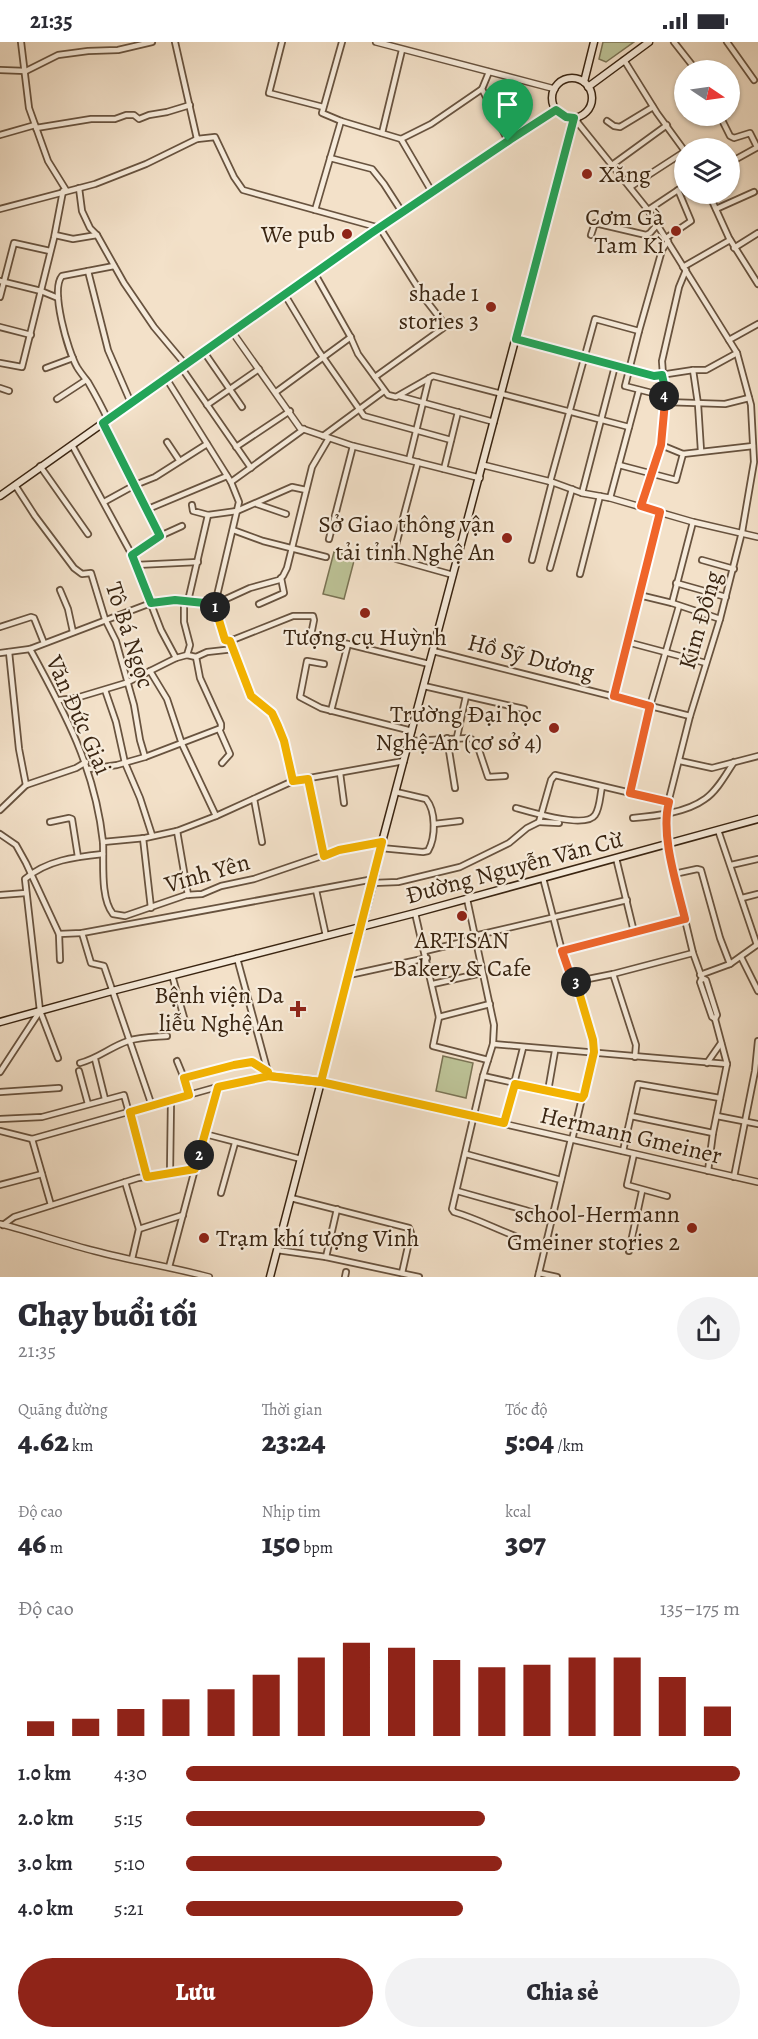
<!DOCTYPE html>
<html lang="vi">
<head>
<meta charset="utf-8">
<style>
	body { margin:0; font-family:Alegreya,serif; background:#f2f2f3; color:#2b2b33; height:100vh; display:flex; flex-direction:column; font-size:22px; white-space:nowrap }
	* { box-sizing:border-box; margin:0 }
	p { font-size:20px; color:#7c7c81 }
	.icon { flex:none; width:33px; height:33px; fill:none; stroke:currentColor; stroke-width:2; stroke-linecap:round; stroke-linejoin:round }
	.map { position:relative; height:1235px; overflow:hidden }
	.panel { display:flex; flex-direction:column; background:#fff; flex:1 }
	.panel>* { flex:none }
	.needle { width:39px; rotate:103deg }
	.buttons { position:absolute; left:674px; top:18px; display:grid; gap:12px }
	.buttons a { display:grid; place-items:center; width:66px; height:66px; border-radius:50%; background:#fff; box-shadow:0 2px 4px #0004; font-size:30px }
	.pin { position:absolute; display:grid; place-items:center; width:51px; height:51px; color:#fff; margin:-62px -26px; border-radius:50% 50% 50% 0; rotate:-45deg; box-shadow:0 0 6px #0007 }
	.pin .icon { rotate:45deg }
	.km { position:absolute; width:30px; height:30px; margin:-15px; border-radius:50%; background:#222; color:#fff; font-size:16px; line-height:30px; text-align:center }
	.round { display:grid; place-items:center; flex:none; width:63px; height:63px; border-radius:32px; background:#f2f2f3 }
	.head { display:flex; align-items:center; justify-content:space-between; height:102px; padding:0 18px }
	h1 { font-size:33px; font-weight:800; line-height:45px }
	.metrics { display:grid; grid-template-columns:repeat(3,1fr); gap:9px; height:102px; padding:6px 18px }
	.metrics div { display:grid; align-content:center }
	.metrics b { font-size:30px; font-weight:800 }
	.metrics small { font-size:16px; font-weight:400 }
	.metrics p { font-size:16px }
	.chart { height:168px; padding:12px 18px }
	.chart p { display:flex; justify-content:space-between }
	.chart svg { width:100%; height:108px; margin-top:6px; stroke:#8f2418; stroke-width:6 }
	.cta { display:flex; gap:12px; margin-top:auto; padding:12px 18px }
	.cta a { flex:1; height:69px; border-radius:36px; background:#8f2418; color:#fff; font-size:24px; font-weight:800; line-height:69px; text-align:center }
	.cta a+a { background:#f2f2f3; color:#2b2b33 }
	ul { padding:0 18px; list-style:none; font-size:20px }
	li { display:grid; grid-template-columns:96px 72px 1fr; align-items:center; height:45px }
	li i { height:15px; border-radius:8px; background:#8f2418 }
	.status { display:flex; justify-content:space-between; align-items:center; height:42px; padding:0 30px; background:#fff; direction:ltr }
	.status svg { height:16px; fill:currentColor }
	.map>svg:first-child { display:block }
	.green { fill:#bcc296; stroke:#7a7354; stroke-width:1.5 }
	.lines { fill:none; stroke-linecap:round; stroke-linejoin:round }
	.minor-casing { stroke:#68533f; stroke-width:8 }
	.tertiary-casing { stroke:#68533f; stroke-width:8 }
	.secondary-casing { stroke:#392411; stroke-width:9 }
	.minor { stroke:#f7ecdc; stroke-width:4.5 }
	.tertiary { stroke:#f7ecdc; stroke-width:5 }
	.secondary { stroke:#f7ecdc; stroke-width:6 }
	.split-1-casing { stroke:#fff; stroke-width:12 }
	.split-2-casing { stroke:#fff; stroke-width:12 }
	.split-3-casing { stroke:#fff; stroke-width:12 }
	.split-4-casing { stroke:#fff; stroke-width:12 }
	.split-5-casing { stroke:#fff; stroke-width:12 }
	.split-1 { stroke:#22a559; stroke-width:8 }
	.split-2 { stroke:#f5b400; stroke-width:8 }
	.split-3 { stroke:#f5b400; stroke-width:8 }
	.split-4 { stroke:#f0652b; stroke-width:8 }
	.split-5 { stroke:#22a559; stroke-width:8 }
	.poi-dot { fill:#8f2418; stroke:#f7ecdc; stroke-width:2 }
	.labels { text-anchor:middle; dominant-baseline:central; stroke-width:4.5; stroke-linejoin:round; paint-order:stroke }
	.poi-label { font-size:24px; fill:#392411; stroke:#f7ecdc; text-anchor:end }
	.street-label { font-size:24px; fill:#392411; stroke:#f7ecdc }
</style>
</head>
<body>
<div class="status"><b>21:35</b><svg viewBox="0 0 49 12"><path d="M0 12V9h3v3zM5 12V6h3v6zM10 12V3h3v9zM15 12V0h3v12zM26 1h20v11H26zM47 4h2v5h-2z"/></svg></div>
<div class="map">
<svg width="758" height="1235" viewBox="0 0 758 1235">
	<rect width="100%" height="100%" fill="#f3e1c9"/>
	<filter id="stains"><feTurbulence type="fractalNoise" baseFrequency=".00333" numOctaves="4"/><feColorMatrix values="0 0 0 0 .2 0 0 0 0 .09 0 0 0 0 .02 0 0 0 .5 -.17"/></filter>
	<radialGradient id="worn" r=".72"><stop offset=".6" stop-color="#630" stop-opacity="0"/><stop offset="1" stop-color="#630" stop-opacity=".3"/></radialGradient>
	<!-- green -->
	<g class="green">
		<path d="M603,0H634L606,20L599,17Z"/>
		<path d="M334,510L355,515L344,557L323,552Z"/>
		<path d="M443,1014L473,1021L466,1056L436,1049Z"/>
	</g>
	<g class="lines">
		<!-- minor casing -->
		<g class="minor-casing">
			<g id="minor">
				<path d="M21,0L29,66L48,119L66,148"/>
				<path d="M175,0L197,97L215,95L234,135L243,148L380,186L425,257L446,284L375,335"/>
				<path d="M282,0L269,51L323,65"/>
				<path d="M342,0L322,71L341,79L401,97L432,150"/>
				<path d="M674,0L696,28"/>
				<path d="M727,0L754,38"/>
				<path d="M624,18L657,71L684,108"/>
				<path d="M0,28L26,29L58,13L88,9L118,8L152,0"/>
				<path d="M489,30L482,47L508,99"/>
				<path d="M720,74L730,94L734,96L750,91L757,105"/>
				<path d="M574,76L648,168L737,311L751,363L754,420L742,490L720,577L690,674L665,773L674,832L693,911L702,936L700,940L712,975L715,977L727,1022L713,1091L708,1129"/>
				<path d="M607,79L614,84L620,85L653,65"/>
				<path d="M36,86L91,77H115L126,73H134L139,77L149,73L167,70L190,63"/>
				<path d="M382,91L402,8"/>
				<path d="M0,93L35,83"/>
				<path d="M401,97L431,82L482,47"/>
				<path d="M330,116L372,127L384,142L402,170"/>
				<path d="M729,121L758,105"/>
				<path d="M612,123L667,83"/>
				<path d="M630,145L684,110"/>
				<path d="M79,146L82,169L90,186L97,193L124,241L154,285L185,322"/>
				<path d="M709,152L729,196L758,242"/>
				<path d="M0,167L95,142L146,122L197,97"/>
				<path d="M716,167L754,150"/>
				<path d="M315,168L341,79"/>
				<path d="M648,168L684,144"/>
				<path d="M55,193L73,197L97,193"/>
				<path d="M591,193L595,181L646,193L650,191L657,183"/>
				<path d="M666,196L691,179L678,148"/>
				<path d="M734,206L758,191"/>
				<path d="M683,225L730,198"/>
				<path d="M88,229L108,308L131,361"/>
				<path d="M315,232L350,294L358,312L388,353L396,355L433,334L629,385"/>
				<path d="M0,239L41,249L58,256"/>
				<path d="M285,253L318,308L364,374L451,398"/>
				<path d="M0,255L14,201L50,209"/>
				<path d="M0,285L31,293"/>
				<path d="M516,297L654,334L693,328H706L737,311"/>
				<path d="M729,298L758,282"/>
				<path d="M204,310L242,365"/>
				<path d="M0,321L22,325L54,196L63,149"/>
				<path d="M181,325L251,426"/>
				<path d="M46,326L73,316"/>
				<path d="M693,328L698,362L701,409"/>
				<path d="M166,336L231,440L239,460L215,562L225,598L230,599L251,654L272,671L278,684L284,699L293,739"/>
				<path d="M0,346L9,349"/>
				<path d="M276,350L351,295"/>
				<path d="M399,354L494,380"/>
				<path d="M664,354L625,344L639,289L662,208L668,199"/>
				<path d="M57,357L86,338"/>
				<path d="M665,360L725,362L749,356"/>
				<path d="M207,363L259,327"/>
				<path d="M108,378C102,365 95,352 88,340C84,335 80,330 77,325C68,309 50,248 62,234L114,224"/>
				<path d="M103,381L160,494L132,513"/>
				<path d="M323,394L384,349"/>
				<path d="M167,400L179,418"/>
				<path d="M72,403L132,513L161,588L176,616"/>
				<path d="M661,403L683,412L753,404"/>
				<path d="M236,405L290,369"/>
				<path d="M409,418L429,336"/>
				<path d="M418,420L393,514L396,517L453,533"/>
				<path d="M619,423L676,438L683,412"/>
				<path d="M40,424L88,492"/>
				<path d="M444,427L458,370"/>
				<path d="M231,440L304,387"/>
				<path d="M550,440L595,277L639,289"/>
				<path d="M15,443L35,474L74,526L82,532L91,531L105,577L116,599L134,663L140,698L145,715"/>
				<path d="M582,451L615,324"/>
				<path d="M610,456L639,348"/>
				<path d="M104,460L135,443L155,435L207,402"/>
				<path d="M257,462L286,472"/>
				<path d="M192,463L193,469L208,473L237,469L292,445L306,448"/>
				<path d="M641,464L661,403L665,360L662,319L679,245L686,228"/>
				<path d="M148,467L227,434"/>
				<path d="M233,488L263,499L326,515"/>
				<path d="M160,494L182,484"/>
				<path d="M329,497L353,404"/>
				<path d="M532,518L552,440"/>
				<path d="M702,518L734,527"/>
				<path d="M136,523L198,520"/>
				<path d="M550,526L572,447"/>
				<path d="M580,532L600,454"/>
				<path d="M676,541L726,555"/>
				<path d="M60,548L68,567L73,590"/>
				<path d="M639,553L672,561L720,577"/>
				<path d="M672,561L693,480"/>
				<path d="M215,562L250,546L279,538L283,534L287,526L312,425L329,396"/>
				<path d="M259,562L284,551L281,536"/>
				<path d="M0,585L31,575L34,576L44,601"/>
				<path d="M230,599L293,574H313L314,578L311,593L429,622"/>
				<path d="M627,600L706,621"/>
				<path d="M30,607C65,671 95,726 103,800L145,796L177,789L216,774L293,739L404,719"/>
				<path d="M433,609L690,674"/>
				<path d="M9,610L19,707L26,743"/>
				<path d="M0,611L30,607L151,561L175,558L215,562"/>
				<path d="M187,613L190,603L184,580V564L188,559L208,473"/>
				<path d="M324,622L307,619L300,655L321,666L412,689"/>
				<path d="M150,629L167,657L182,702L216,774"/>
				<path d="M424,644L524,667"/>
				<path d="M105,648L116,680L125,721L140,756L152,793"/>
				<path d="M614,654L660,470"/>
				<path d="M59,658L76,656L126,641L176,616L187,613L196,615L207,610L234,607"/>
				<path d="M331,669L348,602"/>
				<path d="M219,687L230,712L222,721"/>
				<path d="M457,695L466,654"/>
				<path d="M447,696L455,746"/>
				<path d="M409,699L470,696L477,702L488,735L505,734"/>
				<path d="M680,719L712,726L758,714"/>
				<path d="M89,727L117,723L145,715L221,686V682L200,636L196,615"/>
				<path d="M340,731L344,761"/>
				<path d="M308,737L324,814"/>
				<path d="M630,751L650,664L679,564"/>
				<path d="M254,757L262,800"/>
				<path d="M516,766C530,770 586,787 595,773C600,766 600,753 602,745"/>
				<path d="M0,768L26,743L76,726L86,720"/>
				<path d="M633,776C655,774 686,771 705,757C717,749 726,732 734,720"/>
				<path d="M50,780L69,776L72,777L78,815"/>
				<path d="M539,780L559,781"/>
				<path d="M434,782L460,779"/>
				<path d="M718,788L757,903"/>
				<path d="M177,789L188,853"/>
				<path d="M0,792L16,803L26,821L59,892L82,891L374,837"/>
				<path d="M143,796L151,866"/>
				<path d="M103,800C104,820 100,856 113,872L125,874L186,853L202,852L221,844L254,837L339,808L382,800"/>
				<path d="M381,806L423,810L428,809C436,795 436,769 426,757L396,750"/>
				<path d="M616,816L634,890"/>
				<path d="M731,823L758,817"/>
				<path d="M674,832L697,827L701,828L720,896L730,922"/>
				<path d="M543,836L562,909L573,940L613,932L693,911"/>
				<path d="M373,841L398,840L460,825L509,801L527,786L539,780L551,738L555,733L669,760"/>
				<path d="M316,848L326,894"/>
				<path d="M0,853L26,851"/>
				<path d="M742,856L758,852"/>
				<path d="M467,857L494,983L493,1002L483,1034L452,1167L454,1170C475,1176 494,1186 515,1194"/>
				<path d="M415,871L439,975L433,1004L488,1018"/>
				<path d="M82,891L91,921L104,924L152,1064"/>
				<path d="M59,892L60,918"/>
				<path d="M474,894L627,858"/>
				<path d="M425,909L475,897"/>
				<path d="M562,909L685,877"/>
				<path d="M741,915L758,949"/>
				<path d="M237,916L269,1034"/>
				<path d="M613,932L636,1003L635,1015"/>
				<path d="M172,933L185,979"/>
				<path d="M349,933L427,916"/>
				<path d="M700,933L730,922L758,902"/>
				<path d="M702,936L706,938L717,973L715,977"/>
				<path d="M433,942L482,931"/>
				<path d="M439,975L490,962"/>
				<path d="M493,1002L727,1022"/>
				<path d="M58,1016L40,969L25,837C47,818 75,815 103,812"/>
				<path d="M95,1017L105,1057"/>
				<path d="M177,1019L184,1036"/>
				<path d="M80,1021C99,1016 110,1005 128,999C140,995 155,995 167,994"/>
				<path d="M707,1021L721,1001"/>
				<path d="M79,1029L88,1062"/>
				<path d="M0,1030L40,969"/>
				<path d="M483,1034L583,1056L594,1010L593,998L577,940"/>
				<path d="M548,1049L555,1009"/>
				<path d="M0,1050L59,1046"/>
				<path d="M189,1053L184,1036L234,1023L252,1020L268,1030"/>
				<path d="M631,1074L713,1091"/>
				<path d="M717,1074L758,1082"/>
				<path d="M0,1077L42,1075L124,1053L147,1135"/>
				<path d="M504,1081L523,1006"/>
				<path d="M0,1089L32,1097L217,1045L269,1034L321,1040"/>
				<path d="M205,1092L217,1045"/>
				<path d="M32,1097L51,1163"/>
				<path d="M572,1098L582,1056"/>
				<path d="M623,1109L638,1042L720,1056"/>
				<path d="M466,1112L561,1138"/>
				<path d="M634,1112L627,1143L667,1154"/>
				<path d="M170,1131L171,1058"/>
				<path d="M734,1135L755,1029L758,999"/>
				<path d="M125,1140L139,1187L132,1217"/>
				<path d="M0,1143L42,1132"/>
				<path d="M457,1149L525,1168L552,1177"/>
				<path d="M221,1151L235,1101"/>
				<path d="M291,1156L409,1186L411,1191L402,1231"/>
				<path d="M3,1183L14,1175L138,1136L195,1127L205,1092L301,1117"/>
				<path d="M139,1187L183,1173"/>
				<path d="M277,1208L326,1215L419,1235"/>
				<path d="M629,1209L642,1149"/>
				<path d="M326,1215L337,1167"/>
				<path d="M169,1225L195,1127"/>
				<path d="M539,1231L557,1235"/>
				<path d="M345,1235L346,1230"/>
				<path d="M538,1235L571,1097"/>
			</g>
		</g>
		<!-- tertiary casing -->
		<g class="tertiary-casing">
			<g id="tertiary">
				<path d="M376,0L555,47"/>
				<path d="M233,291L300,386L353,404L480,436"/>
				<path d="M483,423L552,440L582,451L610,456L693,480L758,495"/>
				<path d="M321,1040L758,1140"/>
				<path d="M0,1182C32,1190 63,1201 95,1209C133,1219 171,1225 209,1235"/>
			</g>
		</g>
		<!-- secondary casing -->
		<g class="secondary-casing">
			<g id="secondary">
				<circle cx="572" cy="56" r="20"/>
				<path d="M584,40L594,0"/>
				<path d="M588,45L649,0"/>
				<path d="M0,454L370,192L556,67"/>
				<path d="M0,980L112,949L415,871L758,777"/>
				<path d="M270,1235L374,837L382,800L574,76"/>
			</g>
		</g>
		<!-- minor -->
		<use href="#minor" class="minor"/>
		<!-- tertiary -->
		<use href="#tertiary" class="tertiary"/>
		<!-- secondary -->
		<use href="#secondary" class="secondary"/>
	</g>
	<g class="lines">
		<!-- split-1 casing -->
		<g class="split-1-casing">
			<path id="split-1" d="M215,565L214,562L175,558L151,561L132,513L160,494L103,381L370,192L508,99"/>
		</g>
		<!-- split-2 casing -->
		<g class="split-2-casing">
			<path id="split-2" d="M199,1113L218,1045L269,1034L321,1040L382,800L339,808L324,814L308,737L293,739L284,699L278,684L272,671L251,654L230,599L225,598L215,565"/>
		</g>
		<!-- split-3 casing -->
		<g class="split-3-casing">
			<path id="split-3" d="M199,1113L195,1127L147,1135L130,1070L189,1053L184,1036L234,1023L252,1020L268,1030L269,1034L276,1035L321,1040L504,1081L515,1042L582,1056L584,1053L594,1010L593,998L576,940"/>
		</g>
		<!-- split-4 casing -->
		<g class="split-4-casing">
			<path id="split-4" d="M576,940L572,938L562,909L685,877C677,843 660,793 669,760L630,751L650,664L614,654L660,470L641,464L661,403L665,360L664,354"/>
		</g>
		<!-- split-5 casing -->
		<g class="split-5-casing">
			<path id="split-5" d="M508,99L556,68L566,75L574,76L516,297L654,334L662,333L664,342V354"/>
		</g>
		<!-- split-1 -->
		<use href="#split-1" class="split-1"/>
		<!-- split-2 -->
		<use href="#split-2" class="split-2"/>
		<!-- split-3 -->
		<use href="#split-3" class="split-3"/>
		<!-- split-4 -->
		<use href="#split-4" class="split-4"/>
		<!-- split-5 -->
		<use href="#split-5" class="split-5"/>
	</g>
	<!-- markers -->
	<g class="poi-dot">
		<circle cx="587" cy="132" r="6"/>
		<circle cx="676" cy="189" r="6"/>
		<circle cx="347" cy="192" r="6"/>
		<circle cx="491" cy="265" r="6"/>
		<circle cx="507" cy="496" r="6"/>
		<circle cx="365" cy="571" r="6"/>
		<circle cx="554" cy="686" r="6"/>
		<circle cx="462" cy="874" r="6"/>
		<path d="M295 958h6v6h6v6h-6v6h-6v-6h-6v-6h6z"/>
		<circle cx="692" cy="1186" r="6"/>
		<circle cx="204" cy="1196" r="6"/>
	</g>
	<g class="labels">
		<!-- poi labels -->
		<g class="poi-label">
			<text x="599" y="132" text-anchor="start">Xăng</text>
			<text x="664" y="175">Cơm Gà<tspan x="664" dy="28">Tam Kì</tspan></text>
			<text x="335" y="192">We pub</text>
			<text x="479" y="251">shade 1<tspan x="479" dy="28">stories 3</tspan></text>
			<text x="495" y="482">Sở Giao thông vận<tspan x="495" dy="28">tải tỉnh Nghệ An</tspan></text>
			<text x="365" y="595" text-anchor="middle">Tượng cụ Huỳnh</text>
			<text x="542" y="672">Trường Đại học<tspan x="542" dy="28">Nghệ An (cơ sở 4)</tspan></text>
			<text x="462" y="898" text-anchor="middle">ARTISAN<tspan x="462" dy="28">Bakery &amp; Cafe</tspan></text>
			<text x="284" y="953">Bệnh viện Da<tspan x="284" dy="28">liễu Nghệ An</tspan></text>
			<text x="680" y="1172">school-Hermann<tspan x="680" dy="28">Gmeiner stories 2</tspan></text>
			<text x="216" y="1196" text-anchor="start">Trạm khí tượng Vinh</text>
		</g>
		<!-- street labels -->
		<g class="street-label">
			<text transform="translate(700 578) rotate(-74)">Kim Đồng</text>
			<text transform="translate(130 593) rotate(72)">Tô Bá Ngọc</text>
			<text transform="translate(531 615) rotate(14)">Hồ Sỹ Dương</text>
			<text transform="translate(79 673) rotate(66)">Văn Đức Giai</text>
			<text transform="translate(514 825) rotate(-15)">Đường Nguyễn Văn Cừ</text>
			<text transform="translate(207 831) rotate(-16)">Vĩnh Yên</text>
			<text transform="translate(631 1093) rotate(13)">Hermann Gmeiner</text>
		</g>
	</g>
	<rect width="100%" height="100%" filter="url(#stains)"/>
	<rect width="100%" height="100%" fill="url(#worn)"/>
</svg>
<div class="buttons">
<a><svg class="needle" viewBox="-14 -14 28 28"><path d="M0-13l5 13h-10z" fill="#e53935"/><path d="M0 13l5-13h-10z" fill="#7c7c81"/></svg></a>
<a><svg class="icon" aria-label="layers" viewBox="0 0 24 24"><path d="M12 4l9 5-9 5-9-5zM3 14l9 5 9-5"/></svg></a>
</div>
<div class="pin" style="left:508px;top:99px;background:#1e9e55"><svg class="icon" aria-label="arrive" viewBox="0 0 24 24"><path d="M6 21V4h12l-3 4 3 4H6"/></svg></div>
<b class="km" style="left:215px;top:565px">1</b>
<b class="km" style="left:199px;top:1113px">2</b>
<b class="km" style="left:576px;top:940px">3</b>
<b class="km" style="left:664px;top:354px">4</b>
</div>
<section class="panel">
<div class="head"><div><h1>Chạy buổi tối</h1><p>21:35</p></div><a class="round"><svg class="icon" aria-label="share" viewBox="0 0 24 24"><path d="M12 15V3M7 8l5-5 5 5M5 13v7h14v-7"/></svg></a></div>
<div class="metrics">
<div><p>Quãng đường</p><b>4.62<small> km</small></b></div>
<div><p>Thời gian</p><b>23:24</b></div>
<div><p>Tốc độ</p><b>5:04<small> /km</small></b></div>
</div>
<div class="metrics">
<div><p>Độ cao</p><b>46<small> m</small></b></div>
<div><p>Nhịp tim</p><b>150<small> bpm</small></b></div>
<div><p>kcal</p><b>307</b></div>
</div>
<div class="chart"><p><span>Độ cao</span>135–175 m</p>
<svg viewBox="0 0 160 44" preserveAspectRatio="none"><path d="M5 44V38M15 44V37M25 44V33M35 44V29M45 44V25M55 44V19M65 44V12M75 44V6M85 44V8M95 44V13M105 44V16M115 44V15M125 44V12M135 44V12M145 44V20M155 44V32"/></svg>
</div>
<ul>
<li><b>1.0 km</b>4:30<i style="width:100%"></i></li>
<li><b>2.0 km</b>5:15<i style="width:54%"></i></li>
<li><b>3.0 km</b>5:10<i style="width:57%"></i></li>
<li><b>4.0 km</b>5:21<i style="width:50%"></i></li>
</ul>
<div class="cta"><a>Lưu</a><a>Chia sẻ</a></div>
</section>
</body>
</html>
